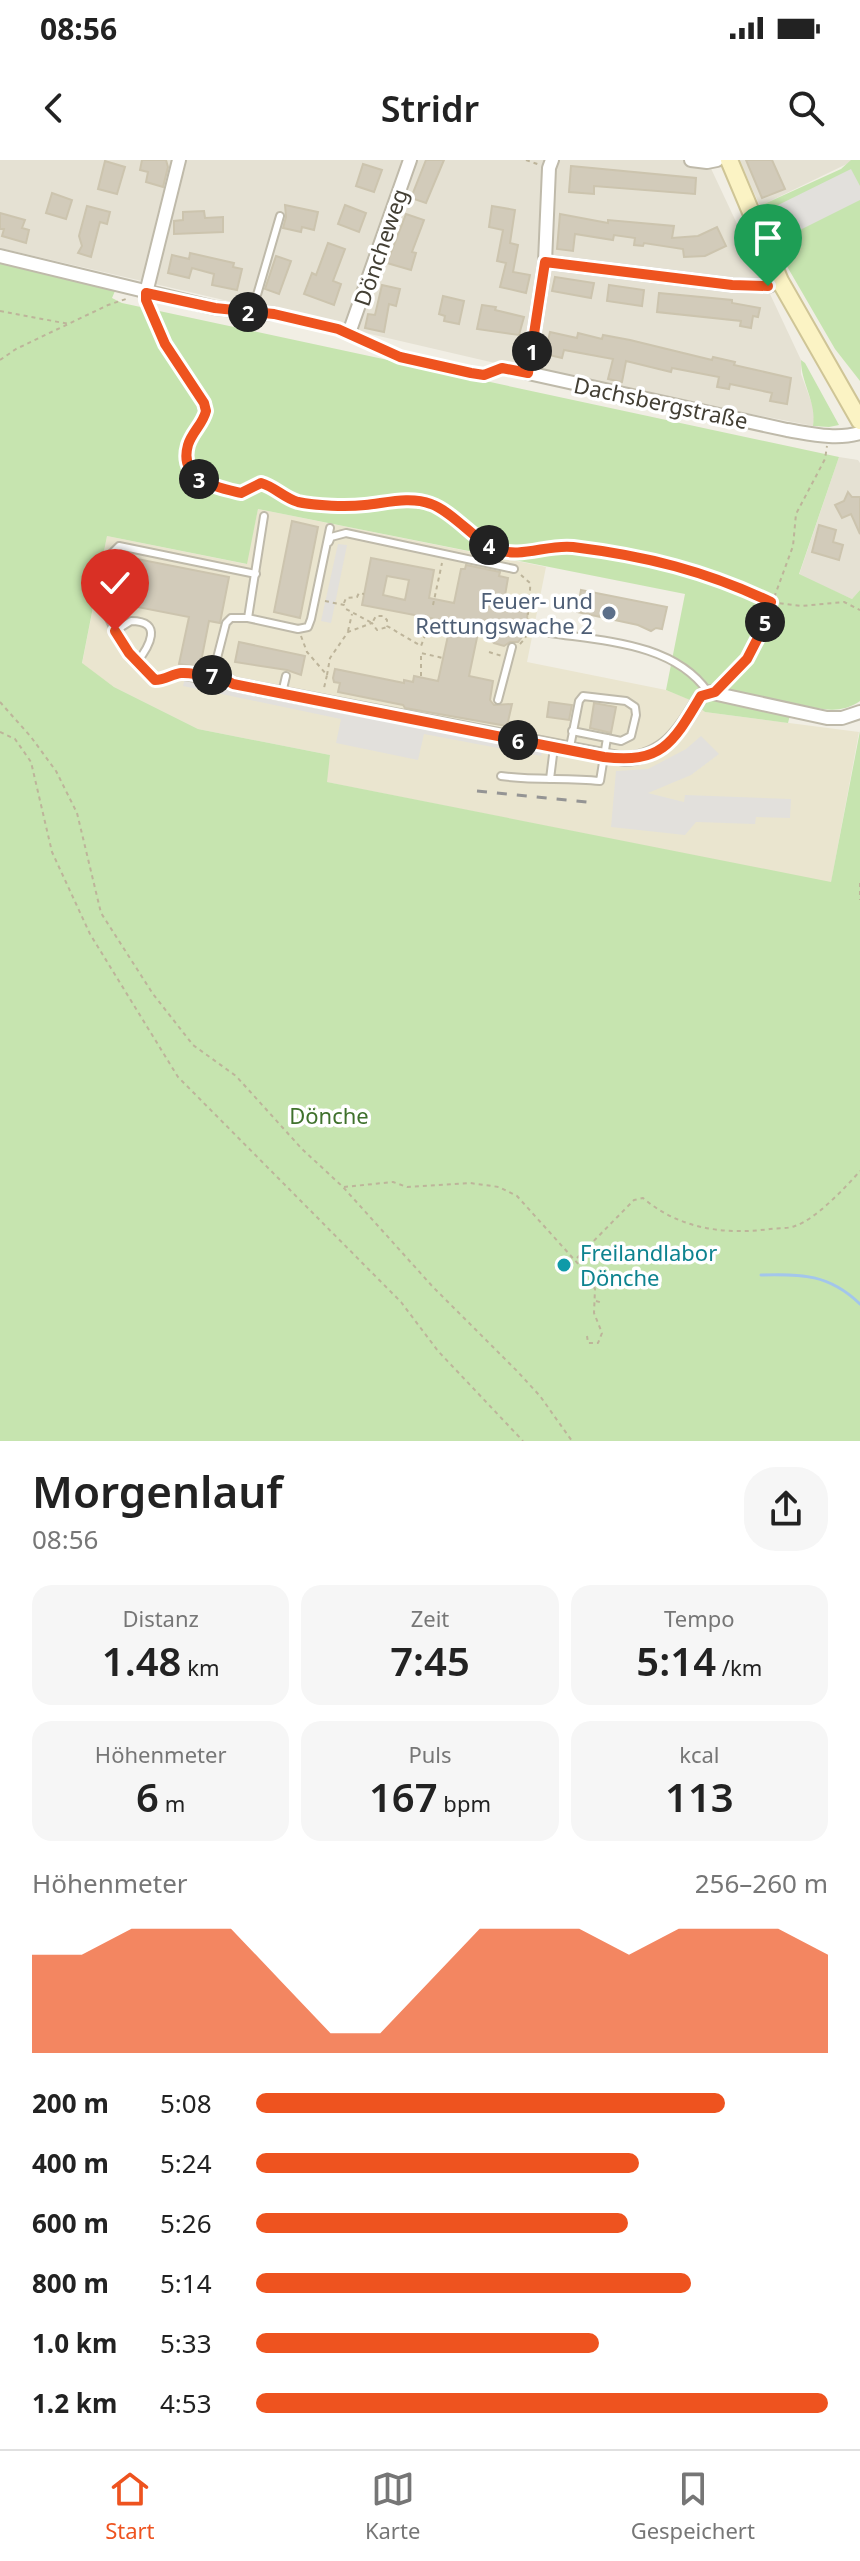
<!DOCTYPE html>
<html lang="de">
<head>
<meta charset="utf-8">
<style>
	body { margin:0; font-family:"Noto Sans",sans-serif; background:#f6f6f6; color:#222; height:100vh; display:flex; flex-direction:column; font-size:30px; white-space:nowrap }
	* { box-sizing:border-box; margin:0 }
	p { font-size:26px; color:#767676 }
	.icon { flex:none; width:44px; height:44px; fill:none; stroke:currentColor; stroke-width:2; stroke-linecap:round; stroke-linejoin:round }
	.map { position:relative; height:1281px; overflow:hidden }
	.sheet { display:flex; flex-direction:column; background:#fff; flex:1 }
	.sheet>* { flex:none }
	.pin { position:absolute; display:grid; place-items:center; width:68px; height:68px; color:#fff; margin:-82px -34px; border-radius:50% 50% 50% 0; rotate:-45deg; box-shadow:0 0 8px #0007 }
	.pin .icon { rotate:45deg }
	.km { position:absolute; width:40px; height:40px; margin:-20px; border-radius:50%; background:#222; color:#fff; font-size:22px; line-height:40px; text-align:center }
	.round { display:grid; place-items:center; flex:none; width:84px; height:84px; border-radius:32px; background:#f6f6f6 }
	.overview { display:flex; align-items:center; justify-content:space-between; height:136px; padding:0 32px }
	h1 { font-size:44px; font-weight:600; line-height:60px }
	.figures { display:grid; grid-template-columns:repeat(3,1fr); gap:12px; height:136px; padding:8px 32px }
	.figures div { display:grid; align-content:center; border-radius:20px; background:#f6f6f6; text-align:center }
	.figures b { font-size:40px; font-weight:600 }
	.figures small { font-size:22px; font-weight:400 }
	.figures p { font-size:22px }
	.chart { height:224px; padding:16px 32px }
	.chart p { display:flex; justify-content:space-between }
	.chart svg { width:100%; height:144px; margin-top:8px; fill:#ee531f; opacity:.7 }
	ul { padding:0 32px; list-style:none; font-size:26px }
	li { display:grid; grid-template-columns:128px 96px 1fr; align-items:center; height:60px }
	li i { height:20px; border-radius:10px; background:#ee531f }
	.status { display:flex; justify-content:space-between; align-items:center; height:56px; padding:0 40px; background:#fff; direction:ltr }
	.status svg { height:22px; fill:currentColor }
	header { display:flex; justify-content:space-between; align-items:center; height:104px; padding:0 32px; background:#fff; font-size:36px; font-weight:600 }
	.dock { display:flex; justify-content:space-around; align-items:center; height:112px; border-top:2px solid #e0e0e0; background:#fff; font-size:22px; color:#767676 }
	.dock a { display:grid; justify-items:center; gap:4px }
	.dock .selected { color:#ee531f }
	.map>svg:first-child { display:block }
	.residential { fill:#e5e1d3 }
	.education { fill:#eae5cf }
	.green { fill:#c6e4af }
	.parking { fill:#e2e0dc }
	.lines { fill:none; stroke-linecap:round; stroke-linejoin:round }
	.stream { stroke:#a3c6eb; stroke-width:3 }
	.building { fill:#d2cbba; stroke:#ccc4ae; stroke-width:2; fill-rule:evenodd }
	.service-casing { stroke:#bfbaaa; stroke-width:10 }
	.minor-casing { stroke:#bfbaaa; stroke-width:16 }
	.secondary-casing { stroke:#cfc596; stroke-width:20 }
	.path { stroke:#bdb49a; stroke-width:2; stroke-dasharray:4 4; stroke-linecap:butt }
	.service { stroke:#fff; stroke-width:6 }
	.minor { stroke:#fff; stroke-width:12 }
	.secondary { stroke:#fbf3c4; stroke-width:16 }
	.rail { stroke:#949494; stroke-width:3; stroke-dasharray:10 10; stroke-linecap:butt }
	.route-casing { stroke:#fff; stroke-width:16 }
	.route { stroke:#ee531f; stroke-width:10 }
	.service-dot { fill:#5c6f8a; stroke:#fff; stroke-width:3 }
	.culture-dot { fill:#0f9aa8; stroke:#fff; stroke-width:3 }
	.labels { text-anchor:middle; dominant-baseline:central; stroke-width:7; stroke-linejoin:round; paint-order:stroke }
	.street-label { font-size:22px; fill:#433f34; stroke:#fff }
	.service-label { font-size:22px; fill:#4e5e75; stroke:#fff; text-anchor:end }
	.park-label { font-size:22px; fill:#3f712c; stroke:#fff }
	.culture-label { font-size:22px; fill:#0d838f; stroke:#fff; text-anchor:start }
</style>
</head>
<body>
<div class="status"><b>08:56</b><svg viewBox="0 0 49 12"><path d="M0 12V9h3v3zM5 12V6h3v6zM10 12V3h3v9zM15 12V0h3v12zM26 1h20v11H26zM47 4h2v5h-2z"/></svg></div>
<header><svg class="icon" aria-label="back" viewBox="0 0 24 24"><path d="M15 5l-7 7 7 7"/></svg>Stridr<svg class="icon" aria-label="search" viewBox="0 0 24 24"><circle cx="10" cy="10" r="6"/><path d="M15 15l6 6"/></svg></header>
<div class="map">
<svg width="860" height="1281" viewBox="0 0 860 1281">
	<rect width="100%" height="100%" fill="#f1eee4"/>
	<!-- residential -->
	<g class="residential">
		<path d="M0,0H707L801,200V214L815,252L813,266L512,207L0,88Z"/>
		<path d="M739,0H855L760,46Z"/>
		<path d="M839,297L858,300L860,303V430L852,439L799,415Z"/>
	</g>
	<!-- education -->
	<path class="education" d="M258,349L546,407L527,502L666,530L691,540L705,552L859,572L831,723L326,622L330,595L198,569L114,527L82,504L107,376L246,404Z"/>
	<!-- green -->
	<g class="green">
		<path d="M851,0H860V221L835,189L781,96L760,46L841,9Z"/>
		<path d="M0,102L115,131L112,138L122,143L839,297L799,414L852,439L860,430V541C839,556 817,548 793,543L788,563L705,552L690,540L666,530L685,434L258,349L247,404L107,376L82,503L114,527L198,569L330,595L327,622L831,722L860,571V1281H0Z"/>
		<path d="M801,200L805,203L839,265L829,267L813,266C817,242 801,224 801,200Z"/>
	</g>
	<!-- parking -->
	<g class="parking">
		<path d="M851,9L860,26V40L784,78L770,49Z"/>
		<path d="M338,384L347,385L331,463L321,461Z"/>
		<path d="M185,518L543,589L541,596L424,574L418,600L336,583L341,559L183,526Z"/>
		<path d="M701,576L719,594L691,615L648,633L684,642L685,635L791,639L790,658L756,657L755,664L696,662L685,675L611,667L616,611L648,609L686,589Z"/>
	</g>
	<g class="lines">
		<!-- stream -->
		<path class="stream" d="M761,1115C802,1114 829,1114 860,1144"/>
	</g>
	<!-- building -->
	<g class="building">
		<path d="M142,0H166L168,7L163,27L146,22L148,12L140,10Z"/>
		<path d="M426,0H444L426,43L411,38Z"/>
		<path d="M746,0H772L785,29L762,38Z"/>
		<path d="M105,1L125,7L117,34L98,29Z"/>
		<path d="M363,4L382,10L374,32L356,26Z"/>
		<path d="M571,6L696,18L695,34L594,26V34L569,32Z"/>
		<path d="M52,33L72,40L66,59L46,53Z"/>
		<path d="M285,45L318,52L314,70L302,67L301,72L283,68L286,57Z"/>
		<path d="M345,45L366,53L359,72L338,64Z"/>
		<path d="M87,46L110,52L107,64L100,62L91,97L78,93L82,86L79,76Z"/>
		<path d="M492,46L515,50L510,83L518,85L513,112L530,115L526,133L500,127L506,103L497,101L503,70L489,67Z"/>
		<path d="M204,51L205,58L223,57V72L174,74V61L183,60V52Z"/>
		<path d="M0,53L25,60L22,68L29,70L26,83L2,76L4,69H0Z"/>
		<path d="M406,54L424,60L412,92L416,93L411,110L387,103Z"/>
		<path d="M560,54L608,63V60L674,66L672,78L698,76L717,67L726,86L705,96L684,97L683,89L644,83L643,86L634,85L635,78L614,75L613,80L575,74L573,91L557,89Z"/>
		<path d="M328,83L345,89L333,121L341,124L334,145L304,134L312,113L316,115Z"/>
		<path d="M190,93L234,103L233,107L242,109L237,130L212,125L214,114L192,108L189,118L168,113L172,95L189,99Z"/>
		<path d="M276,96L291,101L279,134L265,129Z"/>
		<path d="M555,117L594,123L591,138L552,131Z"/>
		<path d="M382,125L400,129L396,146L389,144L384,172L365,168L368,154L375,155Z"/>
		<path d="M609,125L644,130L642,146L607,141Z"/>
		<path d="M659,133L732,140V143L760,148L758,157L753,156L751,168L740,166L741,161L657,152Z"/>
		<path d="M443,136L464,141L459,164L444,161L445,156L439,154Z"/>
		<path d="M482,145L496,147L495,150L524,157L519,175L477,169Z"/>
		<path d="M550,172L577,178L578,173L602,179L603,175L630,180L712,200L713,197L735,202L734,205L791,218L787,244L770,241L772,233L730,224L729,229L717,227L719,217L672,208L671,212L626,201L622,222L608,219L613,199L564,190L562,198L545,194Z"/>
		<path d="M848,332L852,337H860V374L851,354L842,358L835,345L844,341Z"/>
		<path d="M292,361L318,367L300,458L274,452Z"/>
		<path d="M819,365L836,370L833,382L843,385L839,400L812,392Z"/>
		<path d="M132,398L229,417L220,463L209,461L200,507L179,504L189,457L122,444Z"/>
		<path d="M371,398L434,410L429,438L454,443L461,409H465L466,405L500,412L499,416L508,418L504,441L528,446L526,472L518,482H510L504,486L494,483L479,468L469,516L493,521L490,540L494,545L512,544L507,566L405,548L403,545L338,532L340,523L334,522L333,518L335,509L404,523V520L413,522L414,516L438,521L451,462L362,445ZM387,416L409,420L405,440L383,435Z"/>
		<path d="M581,430L667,447L662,469L656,468L651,471L638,465L577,452Z"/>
		<path d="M239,482L305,496L301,515L287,510L235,502Z"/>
		<path d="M549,542L572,545L569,560L547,557Z"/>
		<path d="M594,543L616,547L611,573L590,568Z"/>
	</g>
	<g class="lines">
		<!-- service casing -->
		<g class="service-casing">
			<g id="service">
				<path d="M252,152L280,56"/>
				<path d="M264,356L248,458L298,469L308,467L311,459L330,368"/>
				<path d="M329,382L331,377L346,373L514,409"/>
				<path d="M115,471L102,444L112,393L119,386L256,414"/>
				<path d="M550,473C603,481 674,483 708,532"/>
				<path d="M137,502C149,487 164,461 131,461L115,471C126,488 141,502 151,518L159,521L184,513"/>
				<path d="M216,514L215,506L226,463L231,458H248"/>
				<path d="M282,533L286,516"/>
				<path d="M498,540L512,487"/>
				<path d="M572,571L607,578"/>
				<path d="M501,616C535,621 567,617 600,621L607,578L621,581L631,576L636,555L635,547L626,541L583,536L579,541L570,587"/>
				<path d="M550,619L554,587"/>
			</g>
		</g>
		<!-- minor casing -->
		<g class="minor-casing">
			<g id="minor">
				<path d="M552,0L549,8L545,102L528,213L787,270C812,274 836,280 860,273"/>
				<path d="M691,0L707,2L717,0"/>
				<path d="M0,96L215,148L274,154"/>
				<path d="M545,102L732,125L768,126L780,121"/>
				<path d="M146,133L179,0"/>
				<path d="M349,173L410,0"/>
				<path d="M184,513L206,517L216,514L233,524L624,599C666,597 681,569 701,536L708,532L827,558H842L860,552"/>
			</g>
		</g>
		<!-- secondary casing -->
		<g class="secondary-casing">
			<path id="secondary" d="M729,0L780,121L860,261"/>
		</g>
		<!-- path -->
		<g class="path">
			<path d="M526,0L540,5"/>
			<path d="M147,144C158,169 170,193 184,216C190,226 201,235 205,246C211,264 185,278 187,297C189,320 218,333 239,333C246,333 255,326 261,323L269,325L278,334L298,342L361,346L404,340L432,344L495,389L526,393L545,387H571L670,403L726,420L771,442L801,446L844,442L860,450"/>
			<path d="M0,151L69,164"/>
			<path d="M285,157L337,169"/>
			<path d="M357,179C391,196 440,211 479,214C492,215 500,207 516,210"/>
			<path d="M0,200L16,189L108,145L129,138"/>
			<path d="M325,441L344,445L346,449L372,463L376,456H383L387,460V466L421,486L432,457"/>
			<path d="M344,443L346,438L357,437L359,433L364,434"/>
			<path d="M433,445L442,403"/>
			<path d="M348,471L352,454"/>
			<path d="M301,476L307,492L327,515L324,528"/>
			<path d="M520,484C532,472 528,466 528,452C527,442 531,433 530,423L521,415"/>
			<path d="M489,492L502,496"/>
			<path d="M327,515L330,498L348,472L372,463L377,470L387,467"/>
			<path d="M421,516V493L443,498"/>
			<path d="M722,525L747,499L763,468L793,386L796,354L825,299L827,286"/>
			<path d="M0,542L31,577L56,611L77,653L101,753L153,834L193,885L236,916L302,989L343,1027L433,1127L517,1211L540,1236L572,1281"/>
			<path d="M0,572L15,579L31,602L52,692L90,774L178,917L401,1142L438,1191L523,1281"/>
			<path d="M860,723V740"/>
			<path d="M344,1027L393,1022L407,1027L470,1023L499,1027L517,1036L589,1116L595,1129L594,1153L602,1173L598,1183H588L587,1176"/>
			<path d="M577,1098L634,1040L643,1038C679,1069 725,1075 770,1069C778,1068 787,1069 795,1066C816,1059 845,1028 860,1011"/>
			<path d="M596,1141L603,1143"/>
		</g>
		<!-- service -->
		<use href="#service" class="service"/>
		<!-- minor -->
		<use href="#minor" class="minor"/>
		<!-- secondary -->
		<use href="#secondary" class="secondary"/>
		<!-- rail -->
		<path class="rail" d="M477,631L596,643"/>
	</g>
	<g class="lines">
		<!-- route casing -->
		<g class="route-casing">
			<path id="route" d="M115,471L129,493L155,520C165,520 172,514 181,513C194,512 203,518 216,514L233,524L604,597C662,604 673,583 701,536L715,532L747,499L763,468L771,442C706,411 646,396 573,387C547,384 521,399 495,389C478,383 452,351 431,344C410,336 386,343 365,345C347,347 316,346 298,342C284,338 275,327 261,323L241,333C216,327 178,320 188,285C192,272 203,264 206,251L204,243L165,184L146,140V133L215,148L274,154L338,169L400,197L471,213L484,215L502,208L528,213L545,102L732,125L768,126"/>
		</g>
		<!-- route -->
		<use href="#route" class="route"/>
	</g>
	<!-- markers -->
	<circle class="service-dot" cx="609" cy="453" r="8"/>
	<circle class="culture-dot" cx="564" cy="1105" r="8"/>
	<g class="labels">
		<!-- street labels -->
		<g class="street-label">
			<text transform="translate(380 87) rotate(-71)">Döncheweg</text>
			<text transform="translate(661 242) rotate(12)">Dachsbergstraße</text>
		</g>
		<!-- service labels -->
		<g class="service-label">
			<text x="593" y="440">Feuer- und<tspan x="593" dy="25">Rettungswache 2</tspan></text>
		</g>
		<!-- park labels -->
		<g class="park-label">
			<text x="329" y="955">Dönche</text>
		</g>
		<!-- culture labels -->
		<g class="culture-label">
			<text x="580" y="1092">Freilandlabor<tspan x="580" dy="25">Dönche</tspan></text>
		</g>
	</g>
</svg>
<div class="pin" style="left:768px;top:126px;background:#1e9e55"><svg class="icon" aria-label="arrive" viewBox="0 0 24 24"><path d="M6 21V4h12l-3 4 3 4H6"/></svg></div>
<div class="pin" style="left:115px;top:471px;background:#d93025"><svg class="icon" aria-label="check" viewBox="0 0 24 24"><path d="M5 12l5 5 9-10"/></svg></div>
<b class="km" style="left:532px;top:191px">1</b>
<b class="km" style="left:248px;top:152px">2</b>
<b class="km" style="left:199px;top:319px">3</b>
<b class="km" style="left:489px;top:385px">4</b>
<b class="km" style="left:765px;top:462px">5</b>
<b class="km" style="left:518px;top:580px">6</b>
<b class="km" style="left:212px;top:515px">7</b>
</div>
<section class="sheet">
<div class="overview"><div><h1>Morgenlauf</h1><p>08:56</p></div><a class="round"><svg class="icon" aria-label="share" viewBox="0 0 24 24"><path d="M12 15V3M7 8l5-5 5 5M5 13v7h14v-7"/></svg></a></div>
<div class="figures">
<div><p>Distanz</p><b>1.48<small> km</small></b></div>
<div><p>Zeit</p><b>7:45</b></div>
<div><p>Tempo</p><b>5:14<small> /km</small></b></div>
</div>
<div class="figures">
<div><p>Höhenmeter</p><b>6<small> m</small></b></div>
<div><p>Puls</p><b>167<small> bpm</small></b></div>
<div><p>kcal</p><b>113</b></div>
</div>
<div class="chart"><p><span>Höhenmeter</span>256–260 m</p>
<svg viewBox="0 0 160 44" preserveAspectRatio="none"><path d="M0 44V14L10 14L20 6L30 6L40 6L50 22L60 38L70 38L80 22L90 6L100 6L110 6L120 14L130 6L140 6L150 6L160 14V44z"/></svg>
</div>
<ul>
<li><b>200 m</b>5:08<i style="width:82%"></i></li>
<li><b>400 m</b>5:24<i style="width:67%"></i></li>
<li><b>600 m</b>5:26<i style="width:65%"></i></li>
<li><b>800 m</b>5:14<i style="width:76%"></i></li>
<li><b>1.0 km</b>5:33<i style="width:60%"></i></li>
<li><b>1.2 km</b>4:53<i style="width:100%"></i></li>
</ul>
</section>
<nav class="dock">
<a class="selected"><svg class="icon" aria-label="home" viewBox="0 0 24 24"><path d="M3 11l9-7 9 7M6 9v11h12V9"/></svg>Start</a>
<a><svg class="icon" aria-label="map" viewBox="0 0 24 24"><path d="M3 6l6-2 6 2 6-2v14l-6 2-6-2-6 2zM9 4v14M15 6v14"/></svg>Karte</a>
<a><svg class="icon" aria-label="saved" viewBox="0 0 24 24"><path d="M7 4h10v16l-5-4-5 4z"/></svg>Gespeichert</a>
</nav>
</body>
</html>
